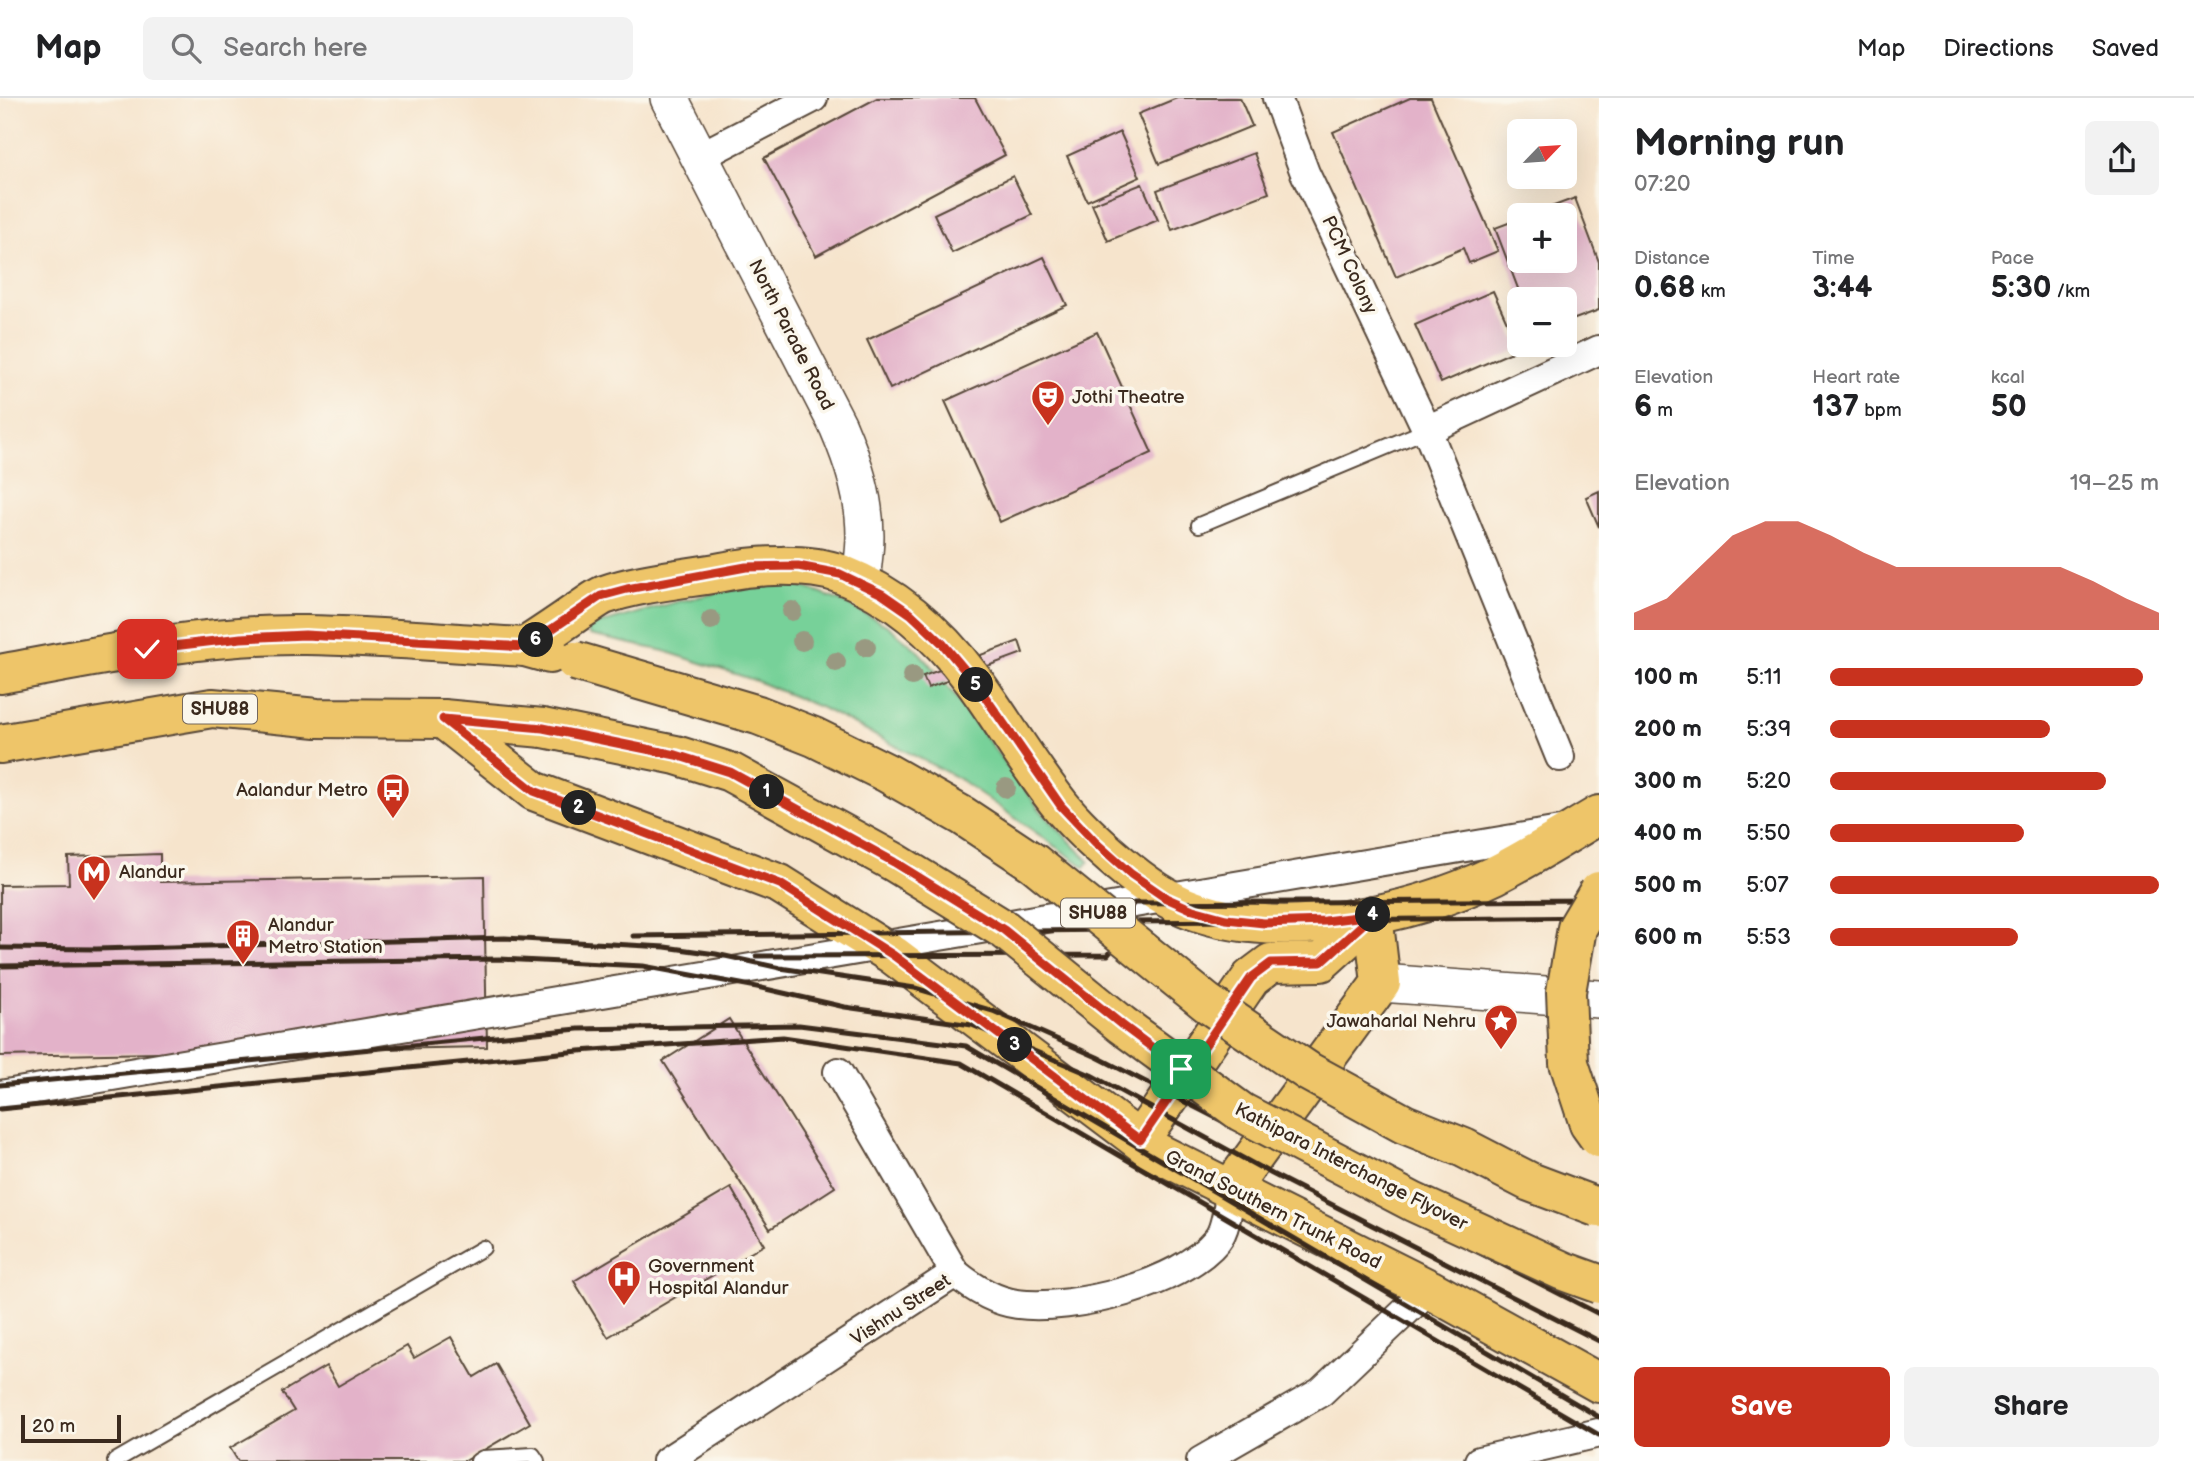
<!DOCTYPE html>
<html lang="en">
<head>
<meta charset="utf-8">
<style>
	body { margin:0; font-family:"Balsamiq Sans",sans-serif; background:#f2f2f2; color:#202124; height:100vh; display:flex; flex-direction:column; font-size:26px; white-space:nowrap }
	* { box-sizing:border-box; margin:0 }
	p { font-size:23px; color:#757577 }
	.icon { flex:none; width:38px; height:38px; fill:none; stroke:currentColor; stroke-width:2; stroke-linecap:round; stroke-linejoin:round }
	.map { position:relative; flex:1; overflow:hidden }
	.drawer { display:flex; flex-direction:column; background:#fff; width:595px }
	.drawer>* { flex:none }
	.needle { width:46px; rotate:65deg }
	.buttons { position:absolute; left:1507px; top:21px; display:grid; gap:14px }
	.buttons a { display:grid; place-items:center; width:70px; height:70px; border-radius:10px; background:#fff; box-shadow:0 7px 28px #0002; font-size:35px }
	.scale { position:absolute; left:21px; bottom:18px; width:100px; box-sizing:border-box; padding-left:7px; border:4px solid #3b2a1e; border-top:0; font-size:19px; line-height:24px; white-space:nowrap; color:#3b2a1e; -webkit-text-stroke:5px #fbf7ec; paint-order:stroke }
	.pin { position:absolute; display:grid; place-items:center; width:60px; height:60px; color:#fff; margin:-30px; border-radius:14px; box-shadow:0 4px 10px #0006 }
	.km { position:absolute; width:35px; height:35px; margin:-18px; border-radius:50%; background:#222; color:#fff; font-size:19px; line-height:35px; text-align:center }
	.round { display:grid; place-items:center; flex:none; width:74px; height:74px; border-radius:10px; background:#f2f2f2 }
	.overview { display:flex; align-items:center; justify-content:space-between; height:119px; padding:0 35px }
	h1 { font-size:38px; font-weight:600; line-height:52px }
	.metrics { display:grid; grid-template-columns:repeat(3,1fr); gap:10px; height:119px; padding:7px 35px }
	.metrics div { display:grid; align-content:center }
	.metrics b { font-size:30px; font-weight:600 }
	.metrics small { font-size:19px; font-weight:400 }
	.metrics p { font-size:19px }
	.chart { height:196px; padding:14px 35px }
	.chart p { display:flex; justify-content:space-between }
	.chart svg { width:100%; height:126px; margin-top:7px; fill:#c8321e; opacity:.7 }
	.cta { display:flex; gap:14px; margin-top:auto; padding:14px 35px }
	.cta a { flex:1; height:80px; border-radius:10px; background:#c8321e; color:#fff; font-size:28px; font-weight:600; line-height:80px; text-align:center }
	.cta a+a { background:#f2f2f2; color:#202124 }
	ul { padding:0 35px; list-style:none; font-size:23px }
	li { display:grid; grid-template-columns:112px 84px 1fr; align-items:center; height:52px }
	li i { height:18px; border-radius:9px; background:#c8321e }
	header { display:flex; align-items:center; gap:42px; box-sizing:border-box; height:98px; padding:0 35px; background:#fff; border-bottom:2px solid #e0e0e0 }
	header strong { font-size:33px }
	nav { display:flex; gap:38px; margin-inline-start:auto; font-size:24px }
	.search { width:490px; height:63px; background:#f2f2f2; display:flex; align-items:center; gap:18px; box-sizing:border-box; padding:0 24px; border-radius:10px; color:#757577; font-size:26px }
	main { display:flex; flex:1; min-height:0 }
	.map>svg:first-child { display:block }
	.green { fill:#77d199; stroke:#597e5c; stroke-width:2 }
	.building { fill:#e3b2c9 }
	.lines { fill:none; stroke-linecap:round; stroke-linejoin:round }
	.service-casing { stroke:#574638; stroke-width:18 }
	.minor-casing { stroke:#574638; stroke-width:32 }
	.tertiary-casing { stroke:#574638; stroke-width:40 }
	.primary-casing { stroke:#574638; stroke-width:42 }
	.service { stroke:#fff; stroke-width:14 }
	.minor { stroke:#fff; stroke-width:28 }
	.tertiary { stroke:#fff; stroke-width:37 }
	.primary { stroke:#eec569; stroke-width:38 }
	.rail { stroke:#3b2a1e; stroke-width:5 }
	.primary-bridge-casing { stroke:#574638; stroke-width:42; stroke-linecap:butt }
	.primary-bridge { stroke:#eec569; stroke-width:38 }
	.tree { fill:#999981 }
	.route-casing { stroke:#fff; stroke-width:14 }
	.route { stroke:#c8321e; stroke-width:9 }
	.labels { text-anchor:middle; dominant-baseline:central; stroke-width:7; stroke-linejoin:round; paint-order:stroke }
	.shield { fill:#fbf7ec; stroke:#75685c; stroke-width:2 }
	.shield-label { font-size:18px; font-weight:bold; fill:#3b2a1e }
	.street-label { font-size:19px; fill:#3b2a1e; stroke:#fbf7ec }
	.poi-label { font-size:19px; fill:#3b2a1e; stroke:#fbf7ec; text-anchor:start }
</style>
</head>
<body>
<header>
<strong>Map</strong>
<div class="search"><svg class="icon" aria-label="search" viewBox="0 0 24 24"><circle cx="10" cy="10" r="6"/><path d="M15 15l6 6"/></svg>Search here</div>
<nav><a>Map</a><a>Directions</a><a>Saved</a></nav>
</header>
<main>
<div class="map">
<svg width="1599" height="1363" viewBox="0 0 1599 1363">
	<rect width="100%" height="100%" fill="#fbf7ec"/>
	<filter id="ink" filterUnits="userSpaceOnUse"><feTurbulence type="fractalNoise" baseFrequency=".0143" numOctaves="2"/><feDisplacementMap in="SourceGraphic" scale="14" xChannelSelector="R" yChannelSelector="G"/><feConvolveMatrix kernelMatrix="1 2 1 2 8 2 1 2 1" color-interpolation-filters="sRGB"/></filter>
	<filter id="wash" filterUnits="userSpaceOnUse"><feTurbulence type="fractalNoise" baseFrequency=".00686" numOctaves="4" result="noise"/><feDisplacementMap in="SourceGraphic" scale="28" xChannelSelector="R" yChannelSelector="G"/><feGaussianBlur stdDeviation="1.57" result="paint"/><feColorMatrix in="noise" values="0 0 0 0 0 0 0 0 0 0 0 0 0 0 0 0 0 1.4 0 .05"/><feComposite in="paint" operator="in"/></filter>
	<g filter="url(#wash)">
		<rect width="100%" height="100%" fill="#f6e4cc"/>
		<!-- green -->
		<path class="green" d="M757,486L801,488L843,504L888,528L916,551L936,573L1041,713L1089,763L1085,769L958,680L822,610L754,582L664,553L590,537L587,533V530L592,528L676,504Z"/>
		<g id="blocks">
			<!-- building -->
			<g class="building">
				<path d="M877,0H975L1005,57L816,158L764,60Z"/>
				<path d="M1177,0H1240L1252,28L1159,66L1138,16Z"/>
				<path d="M1410,0H1431L1498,153L1469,165L1463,150L1396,179L1333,34Z"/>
				<path d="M1120,34L1140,79L1087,103L1067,58Z"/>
				<path d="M1254,55L1269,95L1172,132L1157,92Z"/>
				<path d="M1013,78L1032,117L952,155L934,116Z"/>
				<path d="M1142,86L1158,122L1108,143L1092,106Z"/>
				<path d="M1575,100L1599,164V212L1564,225V201H1522L1495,130L1519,121V163H1564V117H1530Z"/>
				<path d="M1044,159L1067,207L890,291L867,242Z"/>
				<path d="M1493,193L1519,251L1441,285L1415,227Z"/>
				<path d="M1097,234L1152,355L1000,424L945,303Z"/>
				<path d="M1599,393V429L1586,399Z"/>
				<path d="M1019,543L1023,555L928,590L923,578Z"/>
				<path d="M160,756V784L484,778L487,949L0,958V787L69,786L68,759Z"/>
				<path d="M729,921L835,1089L770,1131L663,963Z"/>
				<path d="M731,1090L764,1147L608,1239L574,1183Z"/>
				<path d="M451,1239L474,1279L496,1266L530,1325L465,1363H238L230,1350L294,1313L282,1294L326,1268L338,1288L407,1248L414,1260Z"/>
			</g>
		</g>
	</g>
	<g filter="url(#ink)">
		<use href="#blocks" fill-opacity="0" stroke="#574638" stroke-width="2"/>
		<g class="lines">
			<!-- service casing -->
			<g class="service-casing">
				<g id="service">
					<path d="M1199,427L1427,332"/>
					<path d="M115,1363L483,1150"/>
					<path d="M478,1363L483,1360L533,1357L537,1363"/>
				</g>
			</g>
			<!-- minor casing -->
			<g class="minor-casing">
				<g id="minor">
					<path d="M1277,0L1305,75L1427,332L1560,659"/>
					<path d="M699,59L813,0"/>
					<path d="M1427,332L1599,252"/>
					<path d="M838,974L955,1175"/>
					<path d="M0,997L1560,733"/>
					<path d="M667,1363L955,1175C972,1189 995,1203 1017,1206C1073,1213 1180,1187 1217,1142C1227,1130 1228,1106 1231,1090"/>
					<path d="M1201,1363L1321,1294L1429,1191"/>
					<path d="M1479,1363L1599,1335"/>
				</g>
			</g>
			<!-- tertiary casing -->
			<g class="tertiary-casing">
				<g id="tertiary">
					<path d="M669,0L838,328C853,363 865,399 865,438C865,454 862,470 861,486"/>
					<path d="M1381,885L1599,901"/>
				</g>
			</g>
			<!-- primary casing -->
			<g class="primary-casing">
				<g id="primary">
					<path d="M525,549C542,538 560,526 577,514C586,509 595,501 604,497C640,484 685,481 722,474C757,467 807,464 841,476C895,497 939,536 973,582C1003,623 1028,667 1060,707C1077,728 1098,747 1118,764C1140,783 1165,802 1193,812C1283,845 1411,817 1495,777C1531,759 1565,737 1599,717"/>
					<path d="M0,576C97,558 208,535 306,537C379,538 452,545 525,549L550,556"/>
					<path d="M443,621L534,693L780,786L893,857L1152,1052L1429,1191L1599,1285"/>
					<path d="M0,646L212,610L317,620L443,621L543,630"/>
					<path d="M1140,1042L1251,880L1271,865L1321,864L1373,817"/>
					<path d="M1231,1090L1381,885L1373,817"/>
				</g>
			</g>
			<!-- service -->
			<use href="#service" class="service"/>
			<!-- minor -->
			<use href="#minor" class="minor"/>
			<!-- tertiary -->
			<use href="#tertiary" class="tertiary"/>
			<!-- primary -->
			<use href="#primary" class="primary"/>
			<!-- rail -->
			<g class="rail">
				<path d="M633,838L1113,832L1134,805L1599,802"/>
				<path d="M0,850L96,851L505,840L665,849L716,856L780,870L915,890L993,913L1097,959L1599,1216"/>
				<path d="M756,858L1108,857L1135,824L1599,819"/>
				<path d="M0,868L500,861L643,868L757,889L845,909L972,927L1091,977L1272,1076L1599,1243"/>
				<path d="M0,987L578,931L799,927L966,948L1599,1319"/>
				<path d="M0,1011L579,953L783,939L961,965L1599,1337"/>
			</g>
			<!-- primary-bridge casing -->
			<g class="primary-bridge-casing">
				<g id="primary-bridge">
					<path d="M575,563L758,617L814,639L887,675L963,718L1034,765L1207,905L1309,974L1404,1026L1464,1050L1530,1084L1599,1110"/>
					<path d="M543,630L676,657L730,674L894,764L1005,832L1122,927L1241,1014L1413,1104L1563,1173L1599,1186"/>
					<path d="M1599,793L1577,830L1566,894L1569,965L1589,1026L1599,1040"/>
				</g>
			</g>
			<!-- primary-bridge -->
			<use href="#primary-bridge" class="primary-bridge"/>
		</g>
		<!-- trees -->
		<g class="tree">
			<circle cx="792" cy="513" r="10"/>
			<circle cx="711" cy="522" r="10"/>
			<circle cx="802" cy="543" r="10"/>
			<circle cx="866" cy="549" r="10"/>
			<circle cx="836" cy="564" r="10"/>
			<circle cx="912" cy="578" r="10"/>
			<circle cx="1006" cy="690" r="10"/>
		</g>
	</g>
	<g class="lines" filter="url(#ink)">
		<!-- route casing -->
		<g class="route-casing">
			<path id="route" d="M147,551L241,540L305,537L525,549L601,498L627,491L746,469L798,468L840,476L882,496L911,516L942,545L974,583L1061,708L1096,745L1131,776L1166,800L1193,812L1226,821L1264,825L1325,823L1373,817L1321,864L1271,865L1251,880L1140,1042L893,857L780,786L534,693L443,621L543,630L676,657L730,674L894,764L1004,832L1122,927L1181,971"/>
		</g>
		<!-- route -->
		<use href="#route" class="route"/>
	</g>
	<!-- icons -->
	<defs>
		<g id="theatre-pin" transform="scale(1.75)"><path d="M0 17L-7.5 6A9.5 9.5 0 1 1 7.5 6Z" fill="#c8321e" stroke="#fbf7ec"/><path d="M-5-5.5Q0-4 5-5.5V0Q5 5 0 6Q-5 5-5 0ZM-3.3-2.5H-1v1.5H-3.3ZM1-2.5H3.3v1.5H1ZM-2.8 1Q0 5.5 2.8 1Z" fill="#fff"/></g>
		<g id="bus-pin" transform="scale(1.75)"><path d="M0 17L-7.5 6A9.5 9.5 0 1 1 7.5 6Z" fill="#c8321e" stroke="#fbf7ec"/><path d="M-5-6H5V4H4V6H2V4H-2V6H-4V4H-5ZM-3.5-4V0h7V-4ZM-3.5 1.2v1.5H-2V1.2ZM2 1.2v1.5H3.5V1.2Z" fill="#fff"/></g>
		<g id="metro-pin" transform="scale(1.75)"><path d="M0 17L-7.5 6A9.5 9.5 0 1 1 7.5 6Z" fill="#c8321e" stroke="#fbf7ec"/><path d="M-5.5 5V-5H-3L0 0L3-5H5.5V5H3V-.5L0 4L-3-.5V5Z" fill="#fff"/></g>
		<g id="building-pin" transform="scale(1.75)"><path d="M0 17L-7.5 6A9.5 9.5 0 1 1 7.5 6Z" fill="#c8321e" stroke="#fbf7ec"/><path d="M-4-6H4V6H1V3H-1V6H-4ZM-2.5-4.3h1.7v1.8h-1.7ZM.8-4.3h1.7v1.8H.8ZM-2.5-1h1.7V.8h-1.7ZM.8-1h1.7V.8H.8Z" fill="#fff"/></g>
		<g id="sight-pin" transform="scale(1.75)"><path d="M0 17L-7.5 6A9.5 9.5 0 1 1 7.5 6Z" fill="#c8321e" stroke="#fbf7ec"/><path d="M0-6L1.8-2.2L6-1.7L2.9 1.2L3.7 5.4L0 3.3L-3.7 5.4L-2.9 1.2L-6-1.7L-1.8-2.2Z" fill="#fff"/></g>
		<g id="hospital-pin" transform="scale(1.75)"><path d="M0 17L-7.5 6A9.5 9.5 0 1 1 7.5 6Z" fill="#c8321e" stroke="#fbf7ec"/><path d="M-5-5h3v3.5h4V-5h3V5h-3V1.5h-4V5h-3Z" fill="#fff"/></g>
	</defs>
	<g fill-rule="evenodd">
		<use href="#theatre-pin" x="1048" y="299"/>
		<use href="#bus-pin" x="393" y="692"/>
		<use href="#metro-pin" x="94" y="774"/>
		<use href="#building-pin" x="243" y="838"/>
		<use href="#sight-pin" x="1501" y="923"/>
		<use href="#hospital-pin" x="624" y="1179"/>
	</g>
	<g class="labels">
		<!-- shield labels -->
		<g class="shield">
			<rect x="183" y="596.5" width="74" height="29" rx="5"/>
			<rect x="1061" y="800.5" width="74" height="29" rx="5"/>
		</g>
		<g class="shield-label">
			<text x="220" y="611">SHU88</text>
			<text x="1098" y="815">SHU88</text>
		</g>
		<!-- street labels -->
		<g class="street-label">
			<text transform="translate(1349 167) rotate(65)">PCM Colony</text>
			<text transform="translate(791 237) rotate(63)">North Parade Road</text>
			<text transform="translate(1351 1069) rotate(27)">Kathipara Interchange Flyover</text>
			<text transform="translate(1273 1112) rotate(27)">Grand Southern Trunk Road</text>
			<text transform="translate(901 1212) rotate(-33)">Vishnu Street</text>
		</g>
		<!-- poi labels -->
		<g class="poi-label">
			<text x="1072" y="299">Jothi Theatre</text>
			<text x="368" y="692" text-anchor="end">Aalandur Metro</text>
			<text x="119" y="774">Alandur</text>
			<text x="268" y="827">Alandur<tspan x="268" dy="22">Metro Station</tspan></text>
			<text x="1476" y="923" text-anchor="end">Jawaharlal Nehru</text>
			<text x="648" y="1168">Government<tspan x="648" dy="22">Hospital Alandur</tspan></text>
		</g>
	</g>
</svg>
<div class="buttons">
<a><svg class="needle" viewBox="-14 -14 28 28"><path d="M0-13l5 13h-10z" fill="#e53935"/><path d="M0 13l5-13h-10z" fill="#757577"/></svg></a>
<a>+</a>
<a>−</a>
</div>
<div class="scale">20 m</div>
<div class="pin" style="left:1181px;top:971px;background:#1e9e55"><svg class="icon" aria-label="arrive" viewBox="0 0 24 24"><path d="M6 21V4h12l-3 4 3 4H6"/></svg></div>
<div class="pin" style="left:147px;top:551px;background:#d93025"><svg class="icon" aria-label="check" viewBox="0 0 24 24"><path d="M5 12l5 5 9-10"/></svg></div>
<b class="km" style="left:767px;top:694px">1</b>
<b class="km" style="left:579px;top:710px">2</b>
<b class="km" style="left:1015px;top:947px">3</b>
<b class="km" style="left:1373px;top:817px">4</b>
<b class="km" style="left:976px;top:587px">5</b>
<b class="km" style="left:536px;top:542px">6</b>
</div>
<section class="drawer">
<div class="overview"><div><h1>Morning run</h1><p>07:20</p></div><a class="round"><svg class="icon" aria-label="share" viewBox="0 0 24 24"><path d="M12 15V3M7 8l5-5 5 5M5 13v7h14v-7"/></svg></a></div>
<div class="metrics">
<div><p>Distance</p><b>0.68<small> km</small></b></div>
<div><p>Time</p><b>3:44</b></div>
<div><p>Pace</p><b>5:30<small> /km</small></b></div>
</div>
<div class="metrics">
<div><p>Elevation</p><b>6<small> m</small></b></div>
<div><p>Heart rate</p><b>137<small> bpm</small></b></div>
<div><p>kcal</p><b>50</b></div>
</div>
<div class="chart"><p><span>Elevation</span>19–25 m</p>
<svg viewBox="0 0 160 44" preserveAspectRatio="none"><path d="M0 44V38L10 33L20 22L30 11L40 6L50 6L60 11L70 17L80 22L90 22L100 22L110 22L120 22L130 22L140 27L150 33L160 38V44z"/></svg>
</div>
<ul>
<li><b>100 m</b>5:11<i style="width:95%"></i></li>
<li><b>200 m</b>5:39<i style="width:67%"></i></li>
<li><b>300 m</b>5:20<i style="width:84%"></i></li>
<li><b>400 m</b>5:50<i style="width:59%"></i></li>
<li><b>500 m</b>5:07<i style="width:100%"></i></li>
<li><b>600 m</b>5:53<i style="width:57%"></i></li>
</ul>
<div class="cta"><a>Save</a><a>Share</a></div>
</section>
</main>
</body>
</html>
